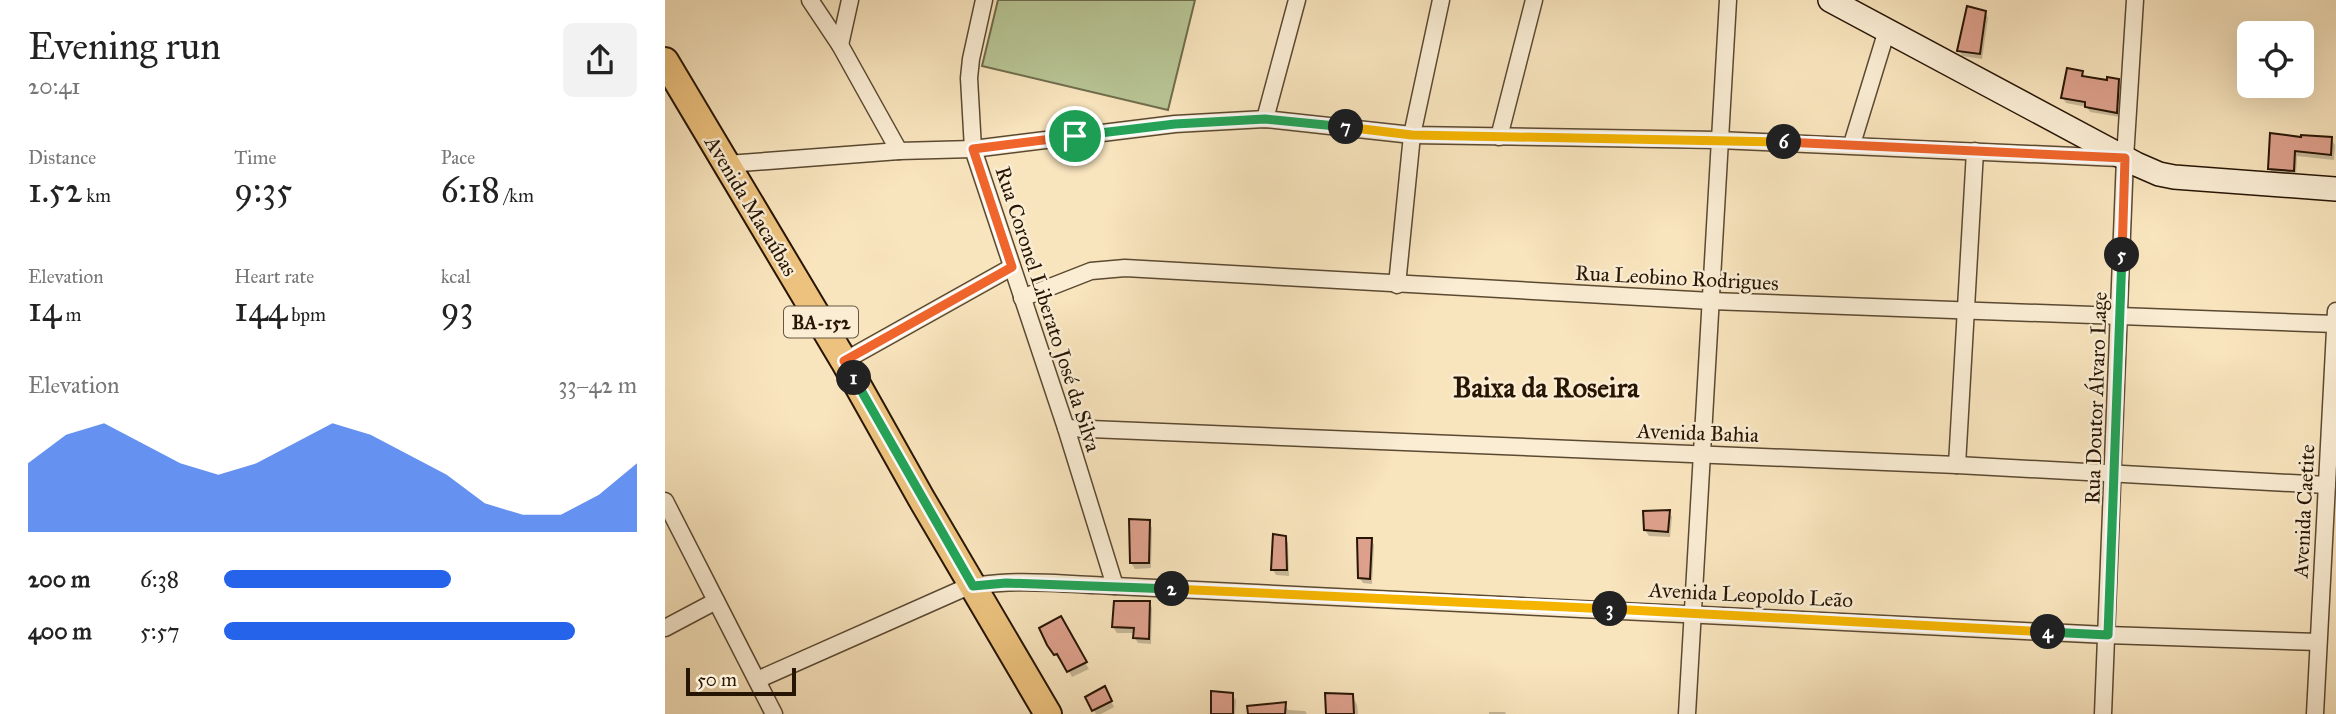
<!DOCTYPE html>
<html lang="en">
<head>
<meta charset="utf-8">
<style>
	body { margin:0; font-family:"IM FELL Great Primer",serif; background:#f2f2f2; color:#222; height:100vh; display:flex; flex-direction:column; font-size:26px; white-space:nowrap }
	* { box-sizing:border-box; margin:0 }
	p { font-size:23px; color:#767676 }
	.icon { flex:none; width:38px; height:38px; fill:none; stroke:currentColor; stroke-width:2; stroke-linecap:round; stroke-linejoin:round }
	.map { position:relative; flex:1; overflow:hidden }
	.drawer { display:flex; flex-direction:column; background:#fff; width:665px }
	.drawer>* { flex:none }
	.controls { position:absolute; left:1572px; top:21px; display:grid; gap:14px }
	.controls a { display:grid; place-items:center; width:77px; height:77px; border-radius:10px; background:#fff; box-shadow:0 7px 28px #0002; font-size:35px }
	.scale { position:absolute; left:21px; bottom:18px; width:110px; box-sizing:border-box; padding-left:7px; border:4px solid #271504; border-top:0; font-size:19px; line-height:24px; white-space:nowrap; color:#271504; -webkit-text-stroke:5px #faedd4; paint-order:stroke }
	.pin { position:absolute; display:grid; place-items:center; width:60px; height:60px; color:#fff; margin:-30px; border:4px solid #fff; border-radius:50%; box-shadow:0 2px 7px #0007 }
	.km { position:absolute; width:35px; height:35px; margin:-18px; border-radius:50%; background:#222; color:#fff; font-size:19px; line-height:35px; text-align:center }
	.round { display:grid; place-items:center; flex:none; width:74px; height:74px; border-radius:10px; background:#f2f2f2 }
	.summary { display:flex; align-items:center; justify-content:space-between; height:119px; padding:0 28px }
	h1 { font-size:38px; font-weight:600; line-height:52px }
	.metrics { display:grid; grid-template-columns:repeat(3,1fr); gap:10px; height:119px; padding:7px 28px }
	.metrics div { display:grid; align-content:center }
	.metrics b { font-size:35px; font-weight:600 }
	.metrics small { font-size:19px; font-weight:400 }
	.metrics p { font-size:19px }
	.chart { height:196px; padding:14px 28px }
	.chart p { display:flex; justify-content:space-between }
	.chart svg { width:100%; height:126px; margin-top:7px; fill:#2563eb; opacity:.7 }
	ul { padding:0 28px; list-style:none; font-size:23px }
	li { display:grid; grid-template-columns:112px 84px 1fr; align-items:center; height:52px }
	li i { height:18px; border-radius:9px; background:#2563eb }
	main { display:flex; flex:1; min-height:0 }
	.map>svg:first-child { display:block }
	.pitch { fill:#b8c595; stroke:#706d4c; stroke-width:2 }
	.shadow { fill:#0003 }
	.building { fill:#dda08c; stroke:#271504; stroke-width:2 }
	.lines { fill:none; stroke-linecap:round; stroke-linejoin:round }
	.street-casing { stroke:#5b4932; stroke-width:19 }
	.secondary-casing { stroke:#271504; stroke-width:26 }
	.primary-casing { stroke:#271504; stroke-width:30 }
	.street { stroke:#faedd4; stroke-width:16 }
	.secondary { stroke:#faedd4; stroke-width:23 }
	.primary { stroke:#ecc27e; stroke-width:26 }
	.split-1-casing { stroke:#fff; stroke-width:14 }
	.split-2-casing { stroke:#fff; stroke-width:14 }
	.split-3-casing { stroke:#fff; stroke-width:14 }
	.split-4-casing { stroke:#fff; stroke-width:14 }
	.split-5-casing { stroke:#fff; stroke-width:14 }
	.split-6-casing { stroke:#fff; stroke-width:14 }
	.split-7-casing { stroke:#fff; stroke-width:14 }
	.split-8-casing { stroke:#fff; stroke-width:14 }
	.split-1 { stroke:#f0652b; stroke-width:9 }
	.split-2 { stroke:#22a559; stroke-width:9 }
	.split-3 { stroke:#f5b400; stroke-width:9 }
	.split-4 { stroke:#f5b400; stroke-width:9 }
	.split-5 { stroke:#22a559; stroke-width:9 }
	.split-6 { stroke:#f0652b; stroke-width:9 }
	.split-7 { stroke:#f5b400; stroke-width:9 }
	.split-8 { stroke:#22a559; stroke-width:9 }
	.labels { text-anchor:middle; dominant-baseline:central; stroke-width:5; stroke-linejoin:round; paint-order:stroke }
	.shield { fill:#faedd4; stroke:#665642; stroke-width:2 }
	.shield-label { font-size:19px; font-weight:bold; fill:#271504 }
	.street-label { font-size:21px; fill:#271504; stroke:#faedd4 }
	.district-label { font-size:28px; font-weight:bold; fill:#271504; stroke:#faedd4 }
</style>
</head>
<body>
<main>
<section class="drawer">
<div class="summary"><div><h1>Evening run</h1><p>20:41</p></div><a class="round"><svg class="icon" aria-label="share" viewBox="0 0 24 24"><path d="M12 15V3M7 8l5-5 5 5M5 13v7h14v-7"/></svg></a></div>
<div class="metrics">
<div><p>Distance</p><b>1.52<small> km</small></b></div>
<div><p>Time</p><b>9:35</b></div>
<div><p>Pace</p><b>6:18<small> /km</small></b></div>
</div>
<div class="metrics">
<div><p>Elevation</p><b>14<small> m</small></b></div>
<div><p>Heart rate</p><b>144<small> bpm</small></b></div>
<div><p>kcal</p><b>93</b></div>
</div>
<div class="chart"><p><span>Elevation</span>33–42 m</p>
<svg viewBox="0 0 160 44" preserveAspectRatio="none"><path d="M0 44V20L10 10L20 6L30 13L40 20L50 24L60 20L70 13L80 6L90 10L100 17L110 24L120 34L130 38L140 38L150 31L160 20V44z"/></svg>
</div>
<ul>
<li><b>200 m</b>6:38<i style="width:55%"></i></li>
<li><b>400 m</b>5:57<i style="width:85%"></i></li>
</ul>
</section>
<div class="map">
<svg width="1671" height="714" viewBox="0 0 1671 714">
	<rect width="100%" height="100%" fill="#f8e4bd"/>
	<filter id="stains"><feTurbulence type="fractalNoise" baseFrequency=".00286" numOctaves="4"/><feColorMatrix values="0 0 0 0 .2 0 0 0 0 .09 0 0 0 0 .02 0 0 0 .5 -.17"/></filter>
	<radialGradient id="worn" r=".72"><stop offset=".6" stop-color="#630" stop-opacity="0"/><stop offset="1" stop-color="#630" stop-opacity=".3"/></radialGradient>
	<!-- pitch -->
	<path class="pitch" d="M333,0H530L503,110L317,66Z"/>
	<!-- shadow -->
	<g class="shadow">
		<path d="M1320,12L1323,18L1317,59L1297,56L1294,50Z"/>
		<path d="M1417,72L1420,78L1444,82L1453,81L1457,87L1455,117L1425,112L1422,107L1401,103L1398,98Z"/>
		<path d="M1638,139H1666L1670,145L1669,160L1632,156L1631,176L1608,175L1605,169Z"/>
		<path d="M1004,512L1007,517L1005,537L984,536L980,530Z"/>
		<path d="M484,522L487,528L486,568L470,569L466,563Z"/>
		<path d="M620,537L623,543L624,576L611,575L608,570Z"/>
		<path d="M706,539L709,545L707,584L698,583L694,577Z"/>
		<path d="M484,602L487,608L486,644L473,643L470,638V633H452L448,627Z"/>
		<path d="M395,619L424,669L407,677L397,659L394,660L384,644Z"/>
		<path d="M440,689L449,707L436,714H431L423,698Z"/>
		<path d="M567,695L571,700L570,714H547Z"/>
		<path d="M687,695L692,705L693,714H663Z"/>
		<path d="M620,704L623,710L640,711L642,714H605Z"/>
		<path d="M824,712H840L841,714H824Z"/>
	</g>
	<!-- building -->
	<g class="building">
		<path d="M1302,6L1321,11L1315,54L1292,51Z"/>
		<path d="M1402,68L1418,71L1417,76L1442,80V77L1454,79L1452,113L1420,107V102L1396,98Z"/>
		<path d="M1605,133L1636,137V135L1667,137L1666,155L1630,151L1629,171L1603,169Z"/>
		<path d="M1005,510L1003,532L979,530L978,511Z"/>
		<path d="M464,519L485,520L484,563H465Z"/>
		<path d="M608,534L621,536L622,570H606Z"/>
		<path d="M692,538H707L705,579L693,578Z"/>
		<path d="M449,601H485L484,639L468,638L469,628L447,627Z"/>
		<path d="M396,616L422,662L402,672L392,654L389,655L382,645L374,628Z"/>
		<path d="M440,686L447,701L427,711L420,697Z"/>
		<path d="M546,691L568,693V714H546Z"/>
		<path d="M660,693L688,694L689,714H661Z"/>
		<path d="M621,702L620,714H583L582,706Z"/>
	</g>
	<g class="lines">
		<!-- street casing -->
		<g class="street-casing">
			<g id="street">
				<path d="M145,0L175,45L234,151"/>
				<path d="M319,0L306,59L304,78L308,149L401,428L450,586"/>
				<path d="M175,45L185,0"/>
				<path d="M600,119L632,0"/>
				<path d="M834,137L869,0"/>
				<path d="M1187,144L1222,30"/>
				<path d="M62,164L234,151L308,149L510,124L600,119L747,135L1053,140L1454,158"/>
				<path d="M732,285L747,135L776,0"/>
				<path d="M357,298L426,271L460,268L1046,301L1670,324"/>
				<path d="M179,361L347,267"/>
				<path d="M401,428L1292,465L1662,485"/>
				<path d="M1292,465L1310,151"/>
				<path d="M0,501L109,714"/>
				<path d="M0,628L51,601"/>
				<path d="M92,680L295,590C337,576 406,585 450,586L1442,635L1653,642"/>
				<path d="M1022,714L1063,0"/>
				<path d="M1438,714L1460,158L1470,0"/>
				<path d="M1650,714L1671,311"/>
			</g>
		</g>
		<!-- secondary casing -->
		<g class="secondary-casing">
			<path id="secondary" d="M1165,0L1471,164L1494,174L1509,177L1671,189"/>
		</g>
		<!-- primary casing -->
		<g class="primary-casing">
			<path id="primary" d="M0,61L179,361L256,498L383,714"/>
		</g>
		<!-- street -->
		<use href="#street" class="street"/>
		<!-- secondary -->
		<use href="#secondary" class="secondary"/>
		<!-- primary -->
		<use href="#primary" class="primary"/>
	</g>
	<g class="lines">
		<!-- split-1 casing -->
		<g class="split-1-casing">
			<path id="split-1" d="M189,378L179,361L347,267L308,149L410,136"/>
		</g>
		<!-- split-2 casing -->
		<g class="split-2-casing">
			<path id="split-2" d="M189,378L308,586L341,583L507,589"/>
		</g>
		<!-- split-3 casing -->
		<g class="split-3-casing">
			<path id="split-3" d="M507,589L945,609"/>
		</g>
		<!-- split-4 casing -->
		<g class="split-4-casing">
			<path id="split-4" d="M945,609L1383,632"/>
		</g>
		<!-- split-5 casing -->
		<g class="split-5-casing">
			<path id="split-5" d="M1383,632L1443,635L1457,255"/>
		</g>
		<!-- split-6 casing -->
		<g class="split-6-casing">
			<path id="split-6" d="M1119,142L1460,158L1457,255"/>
		</g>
		<!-- split-7 casing -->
		<g class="split-7-casing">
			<path id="split-7" d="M681,127L747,135L1119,142"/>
		</g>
		<!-- split-8 casing -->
		<g class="split-8-casing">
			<path id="split-8" d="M410,136L510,124L600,119L681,127"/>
		</g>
		<!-- split-1 -->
		<use href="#split-1" class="split-1"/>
		<!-- split-2 -->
		<use href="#split-2" class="split-2"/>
		<!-- split-3 -->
		<use href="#split-3" class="split-3"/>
		<!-- split-4 -->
		<use href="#split-4" class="split-4"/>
		<!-- split-5 -->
		<use href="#split-5" class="split-5"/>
		<!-- split-6 -->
		<use href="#split-6" class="split-6"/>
		<!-- split-7 -->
		<use href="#split-7" class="split-7"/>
		<!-- split-8 -->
		<use href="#split-8" class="split-8"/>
	</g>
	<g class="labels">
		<!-- shield labels -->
		<rect class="shield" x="119" y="306.5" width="74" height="31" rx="5"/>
		<g class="shield-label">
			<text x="156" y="322">BA-152</text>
		</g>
		<!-- street labels -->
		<g class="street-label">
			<text transform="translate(86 206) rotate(59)">Avenida Macaúbas</text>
			<text transform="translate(1012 278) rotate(3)">Rua Leobino Rodrigues</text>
			<text transform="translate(383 309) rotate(72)">Rua Coronel Liberato José da Silva</text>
			<text transform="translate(1431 398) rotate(-88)">Rua Doutor Álvaro Lage</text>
			<text transform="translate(1033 433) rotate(2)">Avenida Bahia</text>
			<text transform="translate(1639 511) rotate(-87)">Avenida Caetite</text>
			<text transform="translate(1086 595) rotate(3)">Avenida Leopoldo Leão</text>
		</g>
		<!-- district labels -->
		<g class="district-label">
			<text x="881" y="387">Baixa da Roseira</text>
		</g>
	</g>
	<rect width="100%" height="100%" filter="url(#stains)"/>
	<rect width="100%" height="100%" fill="url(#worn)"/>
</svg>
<div class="controls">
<a><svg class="icon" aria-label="locate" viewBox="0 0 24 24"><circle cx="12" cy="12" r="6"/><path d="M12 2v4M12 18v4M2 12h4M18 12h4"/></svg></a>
</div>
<div class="scale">50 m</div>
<div class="pin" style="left:410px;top:136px;background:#1e9e55"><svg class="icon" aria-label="arrive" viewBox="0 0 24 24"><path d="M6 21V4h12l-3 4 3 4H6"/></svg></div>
<b class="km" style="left:189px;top:378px">1</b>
<b class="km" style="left:507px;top:589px">2</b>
<b class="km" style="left:945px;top:609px">3</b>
<b class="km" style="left:1383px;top:632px">4</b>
<b class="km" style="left:1457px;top:255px">5</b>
<b class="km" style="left:1119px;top:142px">6</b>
<b class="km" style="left:681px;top:127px">7</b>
</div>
</main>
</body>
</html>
